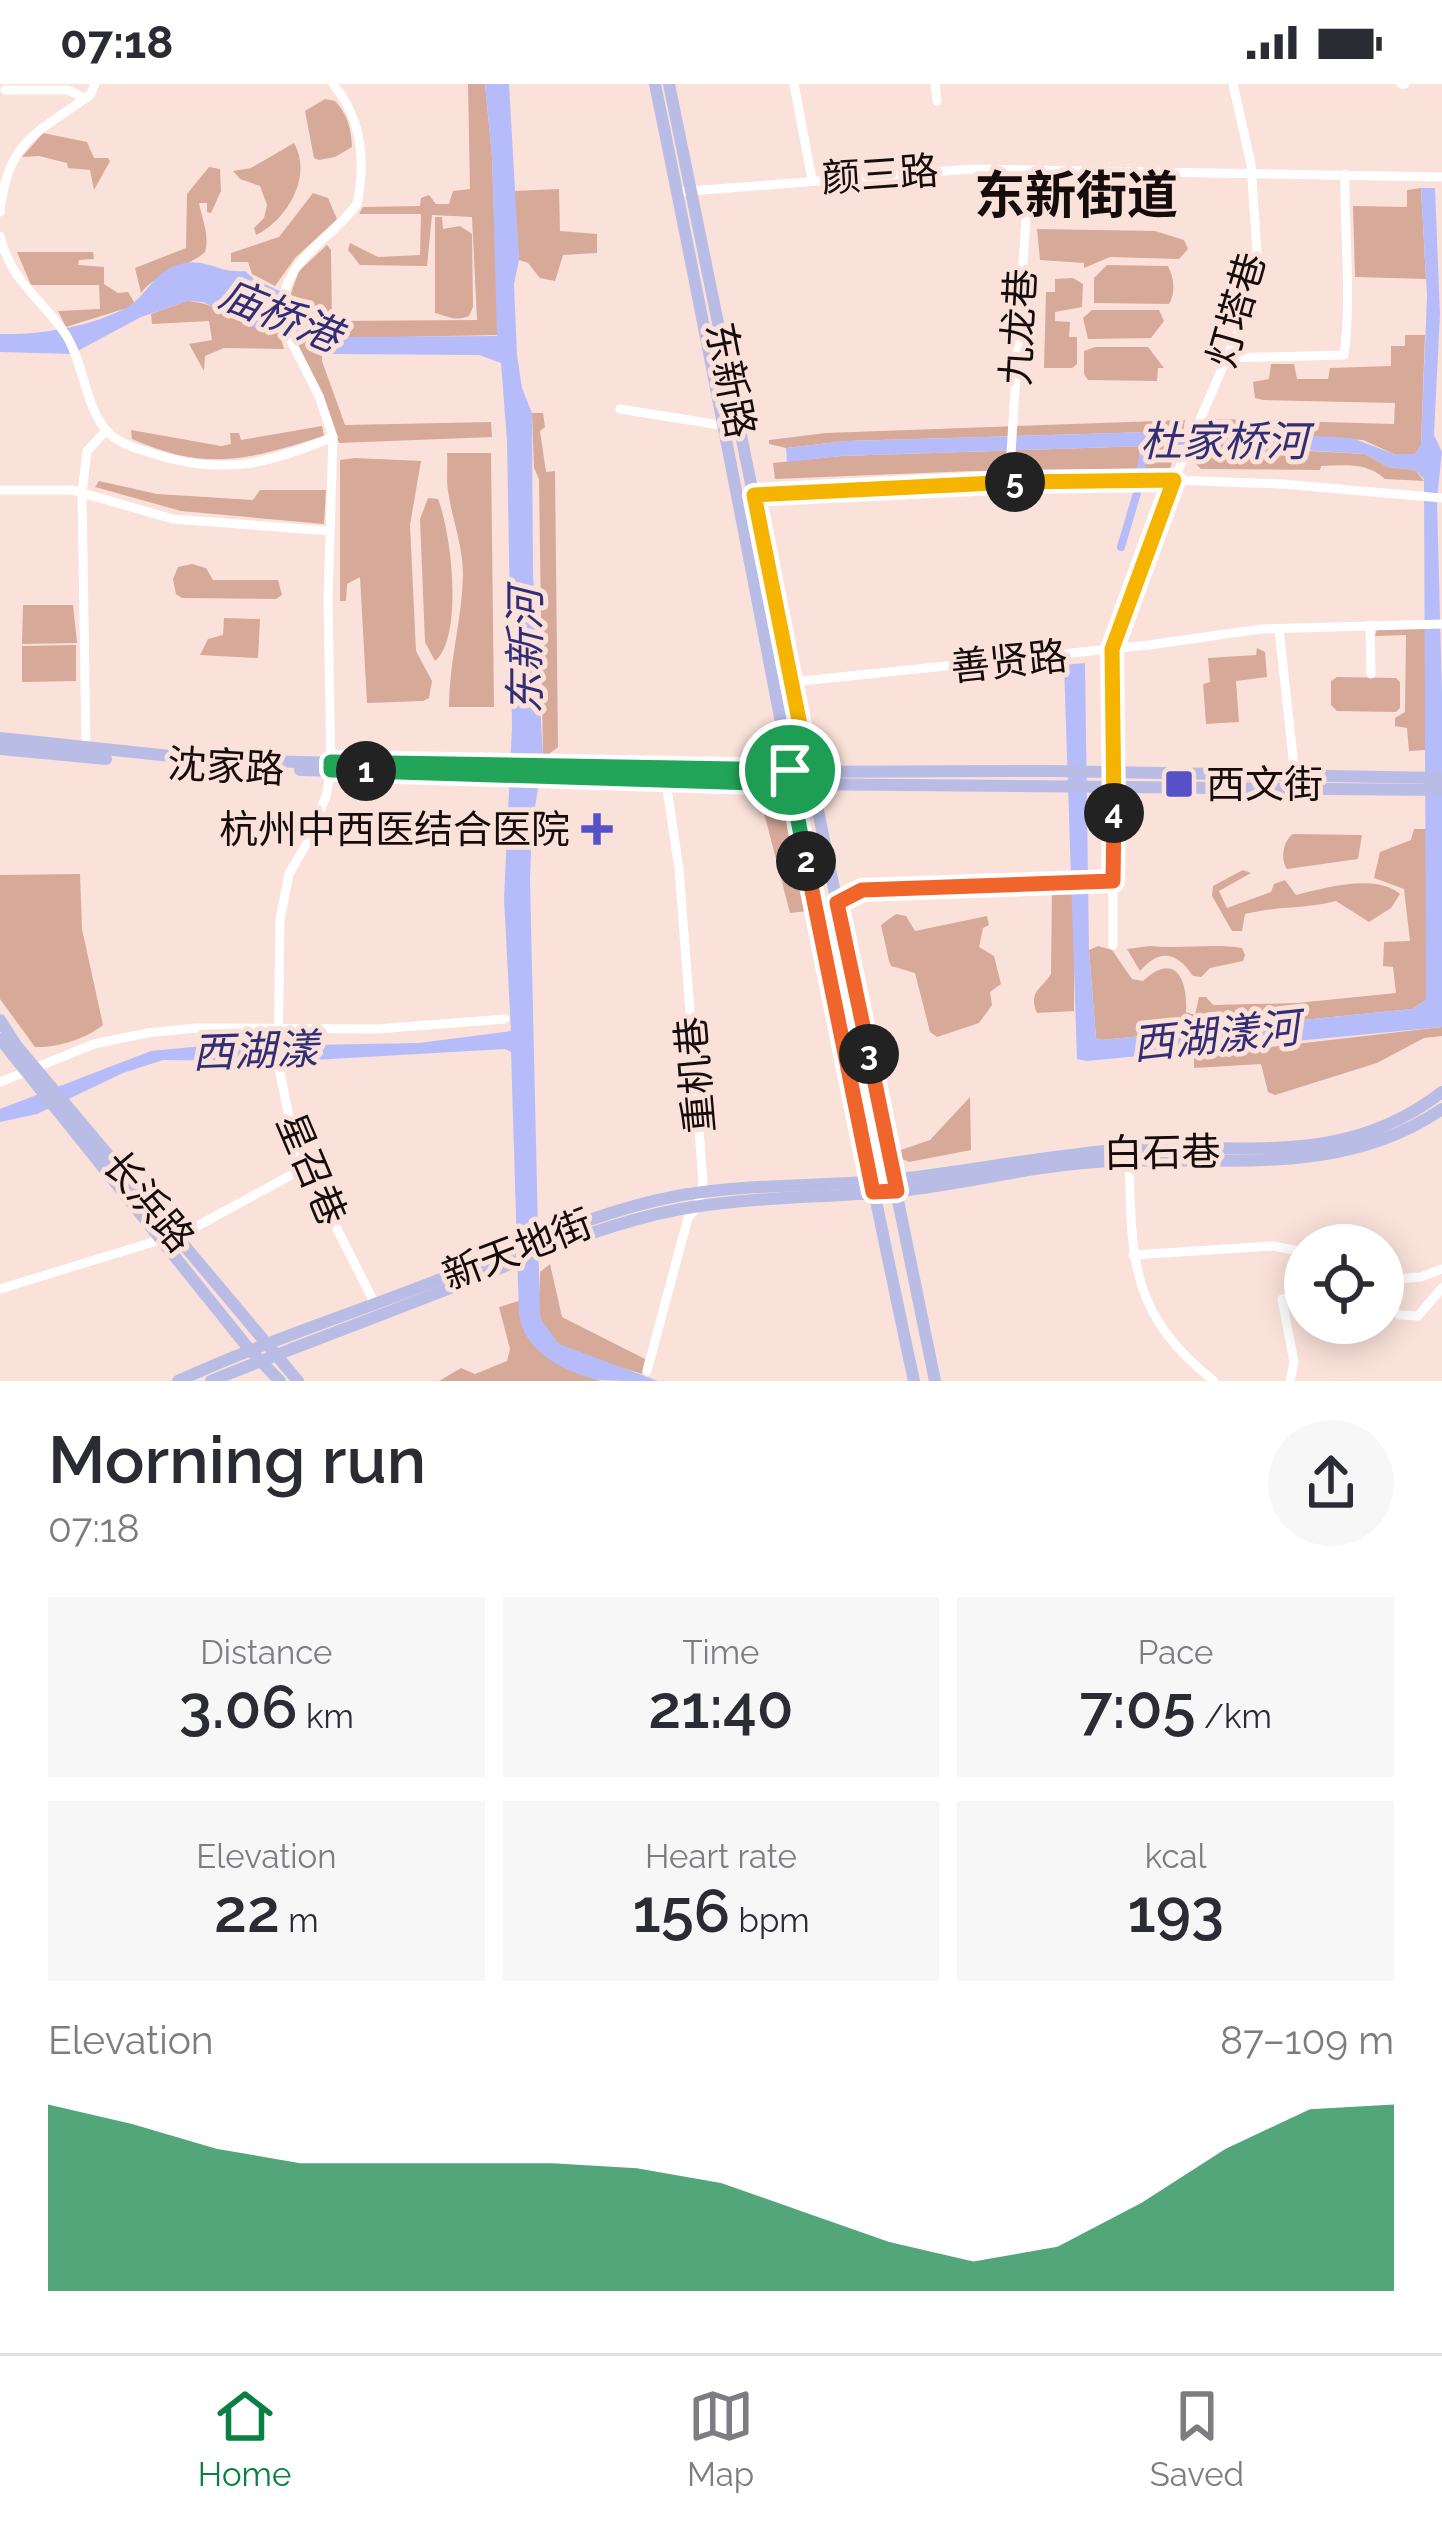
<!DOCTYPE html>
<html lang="en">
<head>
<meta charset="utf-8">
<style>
	body { margin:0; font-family:Raleway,"Noto Sans SC",sans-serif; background:#f7f7f7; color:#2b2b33; height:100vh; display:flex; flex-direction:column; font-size:45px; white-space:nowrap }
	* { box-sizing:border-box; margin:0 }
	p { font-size:39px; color:#7c7c81 }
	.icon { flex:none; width:66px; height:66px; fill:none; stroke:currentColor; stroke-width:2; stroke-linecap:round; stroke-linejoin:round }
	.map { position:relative; height:1297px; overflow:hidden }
	.panel { display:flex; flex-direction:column; background:#fff; flex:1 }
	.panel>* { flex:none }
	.controls { position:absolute; left:1284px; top:1140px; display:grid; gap:24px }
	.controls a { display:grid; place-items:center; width:120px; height:120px; border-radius:50%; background:#fff; box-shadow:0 6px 30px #0003; font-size:60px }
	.pin { position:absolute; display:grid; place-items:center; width:102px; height:102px; color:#fff; margin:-51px; border:6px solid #fff; border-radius:50%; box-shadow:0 3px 12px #0007 }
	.km { position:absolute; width:60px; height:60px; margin:-30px; border-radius:50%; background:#222; color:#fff; font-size:33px; line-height:60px; text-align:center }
	.round { display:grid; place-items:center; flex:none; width:126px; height:126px; border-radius:63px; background:#f7f7f7 }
	.headline { display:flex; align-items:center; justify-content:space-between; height:204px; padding:0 48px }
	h1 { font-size:66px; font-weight:600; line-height:90px }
	.metrics { display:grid; grid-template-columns:repeat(3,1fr); gap:18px; height:204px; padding:12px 48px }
	.metrics div { display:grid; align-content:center; border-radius:0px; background:#f7f7f7; text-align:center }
	.metrics b { font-size:60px; font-weight:600 }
	.metrics small { font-size:33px; font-weight:400 }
	.metrics p { font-size:33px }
	.chart { height:336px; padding:24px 48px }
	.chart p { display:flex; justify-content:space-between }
	.chart svg { width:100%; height:216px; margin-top:12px; fill:#0b8043; opacity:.7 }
	.status { display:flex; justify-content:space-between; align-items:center; height:84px; padding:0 60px; background:#fff; direction:ltr }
	.status svg { height:33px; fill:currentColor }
	.tab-bar { display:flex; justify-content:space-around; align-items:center; height:168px; border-top:3px solid #e1e1e2; background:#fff; font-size:33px; color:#7c7c81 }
	.tab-bar a { display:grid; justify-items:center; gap:6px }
	.tab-bar .selected { color:#0b8043 }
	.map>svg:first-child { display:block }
	.green { fill:#d7a999 }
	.water { fill:#b6bcfa }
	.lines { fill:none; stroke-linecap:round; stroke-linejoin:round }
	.canal { stroke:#b6bcfa; stroke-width:8 }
	.minor { stroke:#fff; stroke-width:9 }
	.major { stroke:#b9bce4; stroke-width:12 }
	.split-1-casing { stroke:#fff; stroke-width:24 }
	.split-2-casing { stroke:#fff; stroke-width:24 }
	.split-3-casing { stroke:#fff; stroke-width:24 }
	.split-4-casing { stroke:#fff; stroke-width:24 }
	.split-5-casing { stroke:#fff; stroke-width:24 }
	.split-6-casing { stroke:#fff; stroke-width:24 }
	.split-1 { stroke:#22a559; stroke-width:15 }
	.split-2 { stroke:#22a559; stroke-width:15 }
	.split-3 { stroke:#f0652b; stroke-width:15 }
	.split-4 { stroke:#f0652b; stroke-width:15 }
	.split-5 { stroke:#f5b400; stroke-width:15 }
	.split-6 { stroke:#f5b400; stroke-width:15 }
	.poi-dot { fill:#5751c9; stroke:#fae2da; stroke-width:4.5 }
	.labels { text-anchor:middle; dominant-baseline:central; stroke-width:10; stroke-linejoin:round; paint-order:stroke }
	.street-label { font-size:39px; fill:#150d0b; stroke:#fae2da }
	.poi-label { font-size:39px; fill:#150d0b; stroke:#fae2da; text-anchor:start }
	.water-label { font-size:42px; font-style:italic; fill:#312e76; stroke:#fae2da }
	.district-label { font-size:51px; font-weight:bold; fill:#150d0b; stroke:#fae2da }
</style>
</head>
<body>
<div class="status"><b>07:18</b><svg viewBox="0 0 49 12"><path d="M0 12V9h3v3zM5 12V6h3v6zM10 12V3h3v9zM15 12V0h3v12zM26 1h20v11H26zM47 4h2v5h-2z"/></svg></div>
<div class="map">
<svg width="1442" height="1297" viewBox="0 0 1442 1297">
	<rect width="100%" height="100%" fill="#fae2da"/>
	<!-- green -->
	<g class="green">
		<path d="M468,0H485L492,72L498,251L346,254L324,246L290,212L299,187L327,161L331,166L332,237L477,236L472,133L432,131L427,182L360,181L348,166L350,159L378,173L420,171L421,130H359L363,123L420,122L421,114L429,111L436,120H449L453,107L470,105Z"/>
		<path d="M325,15L335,17C348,31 351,45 352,63L335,73L319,76L314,74L305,27Z"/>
		<path d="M43,49L87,58L94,74H108L110,77L94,106L90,86L68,84L67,79L39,72L22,73Z"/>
		<path d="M294,59C313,92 287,136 256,151L254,144L264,134L267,121L260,102L240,95L233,87L251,84Z"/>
		<path d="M209,83L220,85L221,107L211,129L207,128V119H199C202,135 210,152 205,168C186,185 159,186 141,209L135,184L186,164L187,110Z"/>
		<path d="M1421,104L1426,195L1355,193L1353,122L1407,123V106Z"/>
		<path d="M559,105L560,147L597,150V169L563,171L555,197L540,194L528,179L519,176L514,107Z"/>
		<path d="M313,109L328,114L337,135L295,174L275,202L252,190L248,178H231V169L279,153Z"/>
		<path d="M435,133H442L443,145L460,142L472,150L473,223L469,232C454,238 448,232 435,229Z"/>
		<path d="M1037,145L1155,147L1184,156L1188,165L1179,175L1110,173L1084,184V179L1040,176Z"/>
		<path d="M17,168H93L94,175L79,176L78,181L104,183V200L118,209L128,208L134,218L130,223L66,243L58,227L100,225L99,201H31Z"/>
		<path d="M1107,181L1168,182C1174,194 1176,208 1169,220L1094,219V194Z"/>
		<path d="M1055,195L1073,194L1083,200L1082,223L1055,228V237L1070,238L1069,253H1077V280L1072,284H1044L1046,208H1055Z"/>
		<path d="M187,217C221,219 244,243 278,245L284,265L224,264L205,272L204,287L189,260L212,256L209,237L152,240L151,230Z"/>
		<path d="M1092,226H1159L1164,237L1151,254L1088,255L1083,234Z"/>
		<path d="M297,247L322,268V277L345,341L491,338L492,353L339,359L294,252Z"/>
		<path d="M1405,251H1425L1421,361L1415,370H1394L1363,356L1209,347L1216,335L1394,340L1395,319L1263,316L1255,314L1253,298L1269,295L1271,280H1294L1297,295H1328L1330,284L1391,282V262H1405Z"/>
		<path d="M1095,263H1148L1164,284H1158L1157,297L1088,296L1084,290V267Z"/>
		<path d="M532,329H543L545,343L540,347L546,388L555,387L558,663L543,675L539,395L534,384Z"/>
		<path d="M1185,336L1183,347L846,357L786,364L769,360V356L826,349Z"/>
		<path d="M322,342L324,352C249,375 209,389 132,355L131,346L221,362L231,360L230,349H239L241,356Z"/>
		<path d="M1205,360L1275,363L1272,371L1296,372L1293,366L1365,370L1388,383L1415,386L1424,397L1385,395C1367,378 1344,381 1321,382L1320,386L1201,385L1196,380Z"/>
		<path d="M1177,361L1170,385L972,387L775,395L773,379L841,372Z"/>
		<path d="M447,369H491L494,623H449C449,578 462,536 463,491C463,461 452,435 448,407C446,395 448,381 447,369Z"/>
		<path d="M355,374L421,377L410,441L416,567L432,597L429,614L423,617L367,619L360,493L347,500L346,517H340V376Z"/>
		<path d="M99,397L157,410L253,416L260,406H326L324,440L181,427L95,403Z"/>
		<path d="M428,414L438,415C451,448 464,552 435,577L425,558L420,435Z"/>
		<path d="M192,480L206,484L213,496H278L282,511L276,515L182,514L176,510L173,495L178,483Z"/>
		<path d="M23,521H73L77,559L22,560Z"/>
		<path d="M224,534L260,535L258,574L200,571L208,555L223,551Z"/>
		<path d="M1426,544V666L1409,667L1407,644L1395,642V634L1405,628L1406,551L1375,552L1377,545Z"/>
		<path d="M76,561V597L22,598V562Z"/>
		<path d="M1257,564L1265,568L1267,593L1236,597L1239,638L1206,640L1203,600L1210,598L1208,574L1256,571Z"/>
		<path d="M1337,593L1396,594L1400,598V624L1396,628L1337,627L1331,621V597Z"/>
		<path d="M765,718L788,721L809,827L790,829L762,721Z"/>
		<path d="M1414,745H1426V916L1412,925L1102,956L1096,954L1089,866L1098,862L1112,866L1132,895L1143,897C1175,867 1188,895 1186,928L1195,931L1199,913H1206L1213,921L1297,919L1396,909L1393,883L1383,882L1384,858L1410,857L1404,805L1374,794L1380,768L1411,756Z"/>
		<path d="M1293,750L1362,751L1358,775L1287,785C1280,775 1283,757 1293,750Z"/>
		<path d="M1243,786L1251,789L1219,807L1227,824L1271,808L1274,800L1285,796L1296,811C1324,804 1376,789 1400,810L1391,824L1369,838L1336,817C1305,825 1276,822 1245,830L1242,847H1232L1212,812L1213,802Z"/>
		<path d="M80,790L82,845L103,941C86,955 56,964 35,963L0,915V791Z"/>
		<path d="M1074,803V927L1037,929C1028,907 1041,906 1051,890L1052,804Z"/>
		<path d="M896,830L906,832L915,847L987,832L989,841L983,844L979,863L994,872L1001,900L990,908L992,921L979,939L937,953L930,948L915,889L891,882L889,877L881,841Z"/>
		<path d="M1150,862C1180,865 1215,859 1242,864L1245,871L1243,877L1210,884L1201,893L1193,892C1177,868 1160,864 1140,887L1127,865Z"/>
		<path d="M1442,943V952L1424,954L1377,979L1275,1011L1268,1008L1261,980L1194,984V972Z"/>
		<path d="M970,1013L971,1066L909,1078L902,1075L898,1067L930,1056Z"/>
		<path d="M550,1180L562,1233L645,1275L642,1290C612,1279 551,1271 541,1237C537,1222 540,1203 540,1188Z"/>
		<path d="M519,1217C522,1270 559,1279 600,1297H439L461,1284L475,1290L507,1277L510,1265L499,1223Z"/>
	</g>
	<!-- water -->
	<g class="water">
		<path d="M485,0H509L519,176L514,200L517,271L522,304L532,329L533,491L543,673L532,743L530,795L540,1234L559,1260L658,1297C640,1297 616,1297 598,1296C563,1287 524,1268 519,1230L511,968L505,965L296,977L163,976L123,989L37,1030L0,1038V1025L151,967L192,963L419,959L511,947L504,815L512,643L507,357L501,279L479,271L333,270L314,263L297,247L255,244L203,218L188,217L141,233L72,270L0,268V250C41,251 89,243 126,224C144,215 153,190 174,182C205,170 216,190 245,187L254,195L290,212L310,235L337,253L497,252L492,72Z"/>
		<path d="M1421,104H1435L1440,230L1434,351L1442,368L1437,415L1442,611V943L1087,977L1077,975L1064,581L1085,579L1089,866L1096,954L1102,956L1412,925L1426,916L1424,395L1415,386L1388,383L1365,370L1205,360L841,372L787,378L786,364L846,357L1216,346L1352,354L1394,370H1415L1421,361L1427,212Z"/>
	</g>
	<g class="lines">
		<!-- canal -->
		<path class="canal" d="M1121,463L1137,409L1146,355"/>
		<!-- minor -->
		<g class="minor">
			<path d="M333,0C362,35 366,77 357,120C325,163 277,177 282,239L319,312L333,353L328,515L331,686L326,712L309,755L289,790L280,835L278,979L295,1062L375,1220"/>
			<path d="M794,0L812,95"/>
			<path d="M935,0L937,17"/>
			<path d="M1401,0H1405"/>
			<path d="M5,6H68L84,14"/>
			<path d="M678,108L972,85L1442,93"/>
			<path d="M0,128C7,57 37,49 90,11L95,0"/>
			<path d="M0,152C12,200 41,213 66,251C84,280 84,318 105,345C116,359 137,365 154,370C223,392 267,380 333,353"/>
			<path d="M1226,274L1344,271C1352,211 1344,151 1345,90"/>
			<path d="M620,325L726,342"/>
			<path d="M1009,400L1029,86"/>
			<path d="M0,406H72L173,435L330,447"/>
			<path d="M754,411L1019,397L1174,396L1282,400L1442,414"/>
			<path d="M1370,541L1371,590"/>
			<path d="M1279,545L1295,692"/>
			<path d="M792,598L1149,561L1261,545L1442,540"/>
			<path d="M86,664L82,409L87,367L106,347"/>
			<path d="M837,819L862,806L1113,797"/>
			<path d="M1113,861V565L1174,396L1240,243L1257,169L1251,80L1233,0"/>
			<path d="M0,998L94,960L147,949L196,944L377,945L505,935"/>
			<path d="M1129,1073C1132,1173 1128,1229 1214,1297"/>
			<path d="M179,1152L306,1083"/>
			<path d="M1133,1171L1273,1162L1305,1168"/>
			<path d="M1383,1196L1421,1193L1442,1185"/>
			<path d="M0,1205L163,1155"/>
			<path d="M1383,1221L1400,1231L1418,1232L1442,1204"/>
			<path d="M647,1287L688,1134L697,1123L703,1098L679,785L665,691"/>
			<path d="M1290,1297L1294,1278L1282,1215L1305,1209"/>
		</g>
		<!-- major -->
		<g class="major">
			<path d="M655,0C744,431 821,866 914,1297"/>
			<path d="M669,0L935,1297"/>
			<path d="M0,654L208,676L758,688L1051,687L1442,694"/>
			<path d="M0,665L106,675"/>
			<path d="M300,686L791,700L1442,706"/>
			<path d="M0,936L16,961L298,1297"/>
			<path d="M0,955L249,1265L280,1297"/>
			<path d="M178,1297C261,1259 348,1231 433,1198C515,1166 594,1127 682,1111C754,1099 828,1103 900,1095C976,1086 1050,1071 1126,1065C1241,1058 1341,1086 1442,1008"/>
			<path d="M211,1297C284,1267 359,1240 432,1211C514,1180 595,1141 681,1125C753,1112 827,1114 899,1107C965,1100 1031,1082 1097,1078C1216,1070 1337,1097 1442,1025"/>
		</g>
	</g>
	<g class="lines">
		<!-- split-1 casing -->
		<g class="split-1-casing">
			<path id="split-1" d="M366,687L331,686V678L790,686"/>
		</g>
		<!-- split-2 casing -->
		<g class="split-2-casing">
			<path id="split-2" d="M366,687L791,700L806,777"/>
		</g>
		<!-- split-3 casing -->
		<g class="split-3-casing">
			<path id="split-3" d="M806,777L873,1108L897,1107L869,970"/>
		</g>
		<!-- split-4 casing -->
		<g class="split-4-casing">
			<path id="split-4" d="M869,970L837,819L862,806L1113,797L1114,729"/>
		</g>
		<!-- split-5 casing -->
		<g class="split-5-casing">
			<path id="split-5" d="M1015,398L1174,396L1112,565L1114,729"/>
		</g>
		<!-- split-6 casing -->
		<g class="split-6-casing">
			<path id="split-6" d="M790,686H809L754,411L1015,398"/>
		</g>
		<!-- split-1 -->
		<use href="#split-1" class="split-1"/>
		<!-- split-2 -->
		<use href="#split-2" class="split-2"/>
		<!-- split-3 -->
		<use href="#split-3" class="split-3"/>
		<!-- split-4 -->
		<use href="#split-4" class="split-4"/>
		<!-- split-5 -->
		<use href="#split-5" class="split-5"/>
		<!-- split-6 -->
		<use href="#split-6" class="split-6"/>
	</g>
	<!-- markers -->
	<g class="poi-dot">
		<rect x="1164" y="685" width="30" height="30" rx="6"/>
		<path d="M591 727h12v12h12v12h-12v12h-12v-12h-12v-12h12z"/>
	</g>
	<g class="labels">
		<!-- street labels -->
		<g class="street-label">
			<text transform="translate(880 90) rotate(-4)">颜三路</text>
			<text transform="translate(1236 226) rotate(-74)">灯塔巷</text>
			<text transform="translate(1018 243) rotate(-87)">九龙巷</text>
			<text transform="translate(731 296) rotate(79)">东新路</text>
			<text transform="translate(1009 577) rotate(-6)">善贤路</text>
			<text transform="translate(226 682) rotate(3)">沈家路</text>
			<text transform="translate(695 991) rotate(-95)">重机巷</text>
			<text transform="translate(1162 1068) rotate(-1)">白石巷</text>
			<text transform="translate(312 1085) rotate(67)">星召巷</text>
			<text transform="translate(149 1117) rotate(50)">长浜路</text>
			<text transform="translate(517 1165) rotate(-21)">新天地街</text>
		</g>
		<!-- poi labels -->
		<g class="poi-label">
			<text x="1206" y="700">西文街</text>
			<text x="570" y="745" text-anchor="end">杭州中西医结合医院</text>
		</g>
		<!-- water labels -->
		<g class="water-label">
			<text transform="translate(280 231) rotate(22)">庙桥港</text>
			<text x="1224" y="357">杜家桥河</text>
			<text transform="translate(525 567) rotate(-90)">东新河</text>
			<text transform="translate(1216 952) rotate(-6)">西湖漾河</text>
			<text transform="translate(255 967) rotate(-2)">西湖漾</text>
		</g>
		<!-- district labels -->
		<g class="district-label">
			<text x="1076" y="111">东新街道</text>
		</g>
	</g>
</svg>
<div class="controls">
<a><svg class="icon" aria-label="locate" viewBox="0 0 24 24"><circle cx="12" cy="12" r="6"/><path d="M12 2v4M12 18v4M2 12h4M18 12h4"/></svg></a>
</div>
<div class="pin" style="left:790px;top:686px;background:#1e9e55"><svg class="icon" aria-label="arrive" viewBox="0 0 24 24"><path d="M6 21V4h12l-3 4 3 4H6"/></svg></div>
<b class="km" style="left:366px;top:687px">1</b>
<b class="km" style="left:806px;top:777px">2</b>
<b class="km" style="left:869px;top:970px">3</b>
<b class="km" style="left:1114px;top:729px">4</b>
<b class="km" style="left:1015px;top:398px">5</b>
</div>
<section class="panel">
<div class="headline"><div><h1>Morning run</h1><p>07:18</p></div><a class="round"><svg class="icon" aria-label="share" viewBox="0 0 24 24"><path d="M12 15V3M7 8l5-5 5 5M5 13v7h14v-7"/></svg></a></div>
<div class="metrics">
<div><p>Distance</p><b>3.06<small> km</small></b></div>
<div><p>Time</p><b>21:40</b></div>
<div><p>Pace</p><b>7:05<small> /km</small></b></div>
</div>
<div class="metrics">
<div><p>Elevation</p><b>22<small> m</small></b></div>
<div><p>Heart rate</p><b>156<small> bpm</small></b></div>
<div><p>kcal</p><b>193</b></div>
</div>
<div class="chart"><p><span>Elevation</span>87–109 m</p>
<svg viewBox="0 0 160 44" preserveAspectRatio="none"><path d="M0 44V6L10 10L20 15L30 18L40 18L50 18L60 18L70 19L80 22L90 28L100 34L110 38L120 35L130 26L140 15L150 7L160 6V44z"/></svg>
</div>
</section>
<nav class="tab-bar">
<a class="selected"><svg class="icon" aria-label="home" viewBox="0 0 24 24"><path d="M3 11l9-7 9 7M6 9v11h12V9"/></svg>Home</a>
<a><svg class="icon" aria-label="map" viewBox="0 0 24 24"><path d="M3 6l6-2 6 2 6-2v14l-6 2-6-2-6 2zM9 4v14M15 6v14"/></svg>Map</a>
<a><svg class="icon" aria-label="saved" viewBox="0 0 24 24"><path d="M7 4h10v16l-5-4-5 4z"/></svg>Saved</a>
</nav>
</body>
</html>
